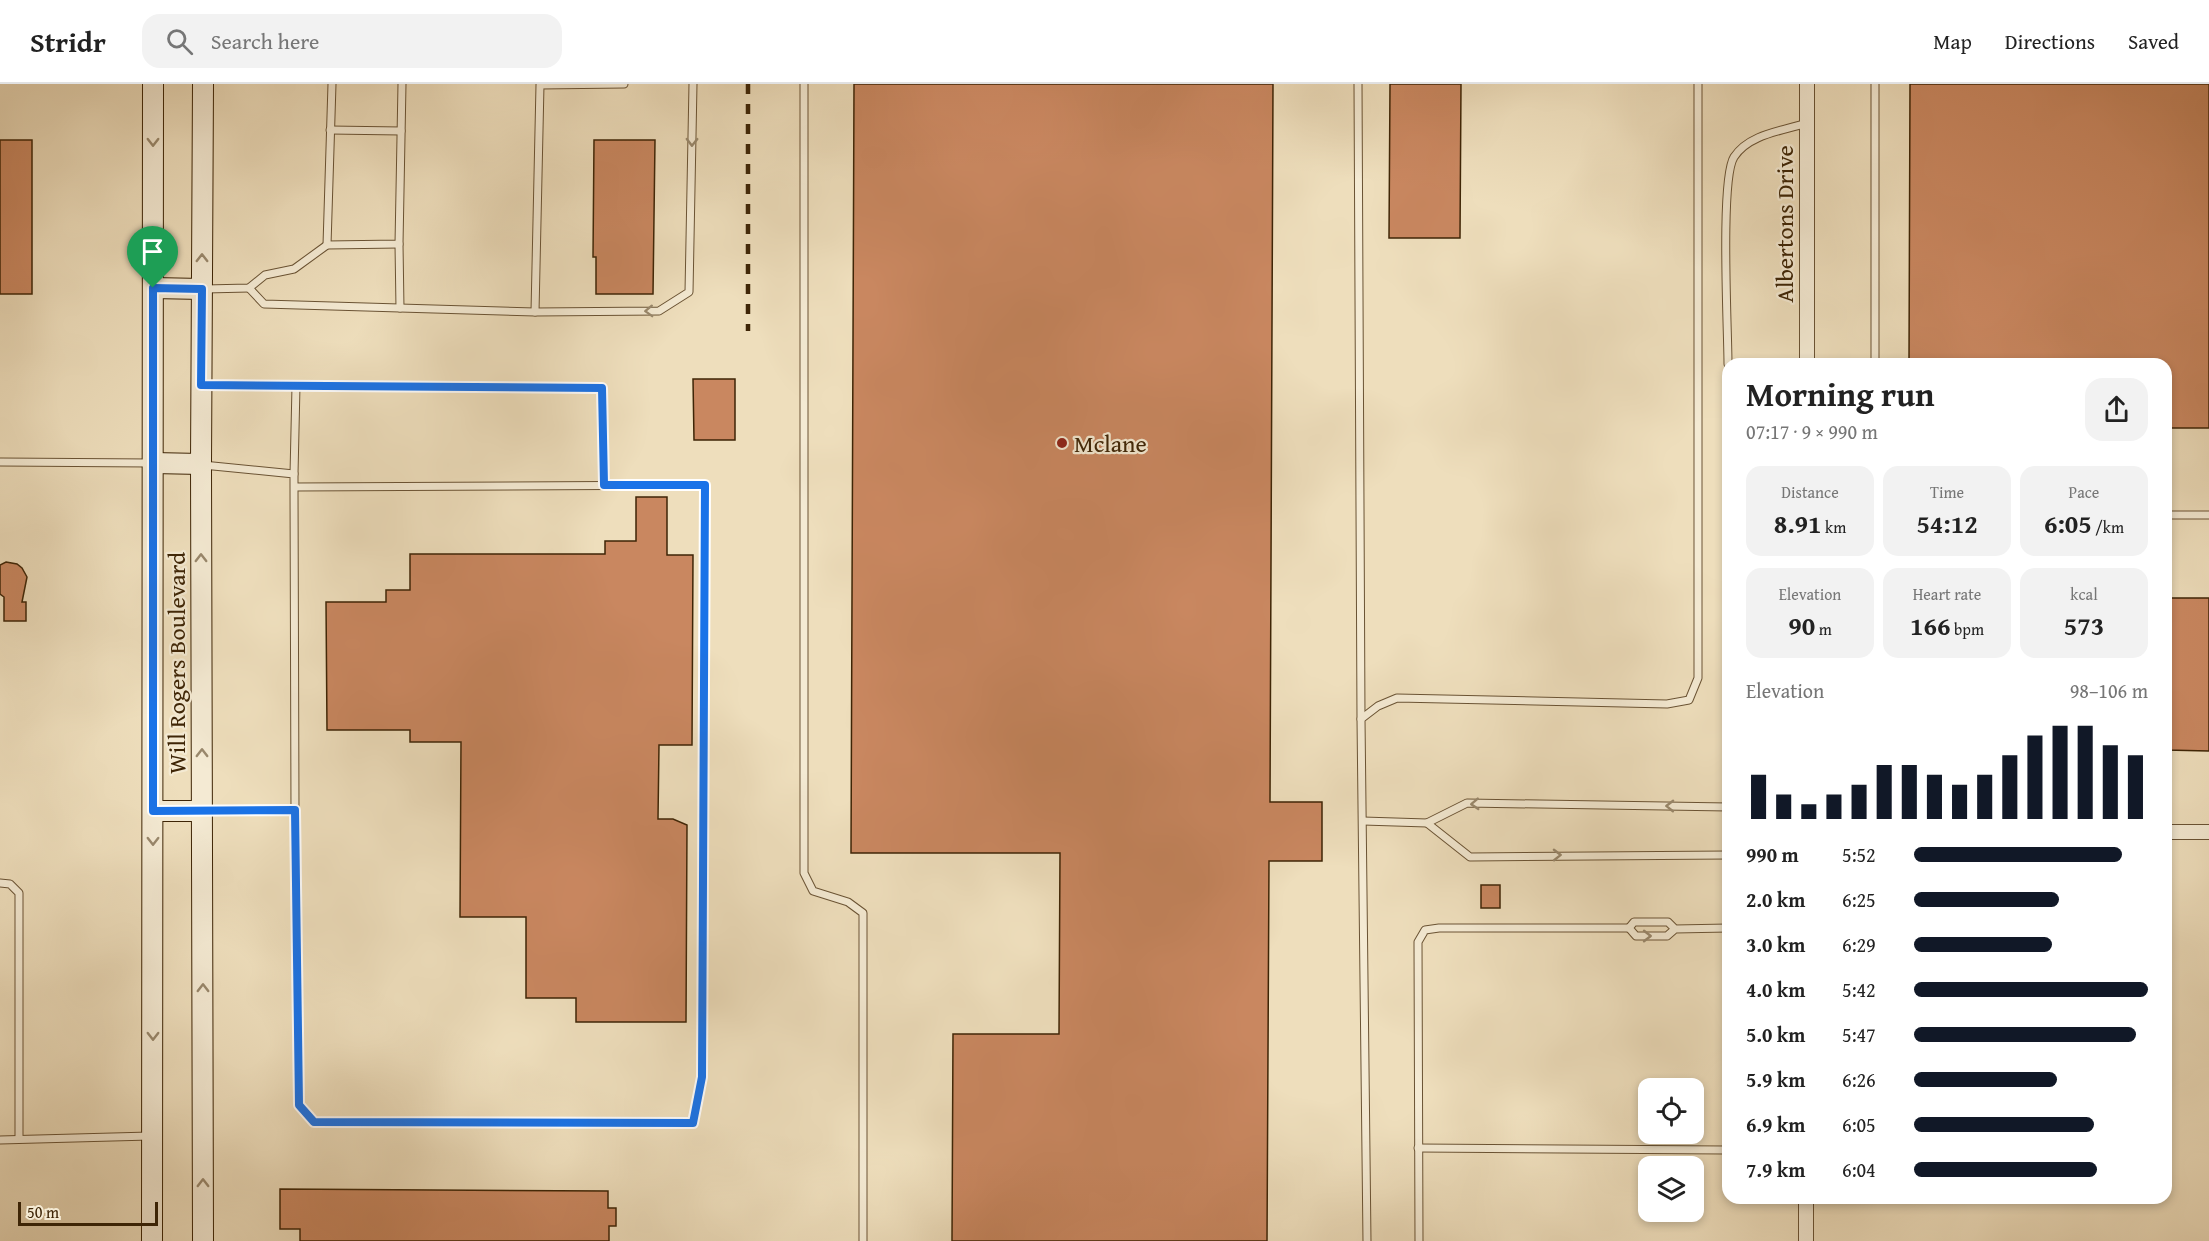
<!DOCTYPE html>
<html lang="en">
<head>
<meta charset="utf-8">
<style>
	body { margin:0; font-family:"Gentium Book Plus",serif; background:#f2f2f2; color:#222; height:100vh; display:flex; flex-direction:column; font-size:22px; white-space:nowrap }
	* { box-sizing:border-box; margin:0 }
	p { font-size:20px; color:#767676 }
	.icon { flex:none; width:33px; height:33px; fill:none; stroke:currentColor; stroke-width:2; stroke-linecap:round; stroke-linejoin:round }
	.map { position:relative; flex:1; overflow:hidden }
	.details { position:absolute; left:1722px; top:274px; width:450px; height:846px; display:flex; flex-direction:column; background:#fff; border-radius:18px; box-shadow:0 3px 9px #0003 }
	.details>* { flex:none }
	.fabs { position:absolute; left:1638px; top:994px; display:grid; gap:12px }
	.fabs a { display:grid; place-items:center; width:66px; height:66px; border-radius:12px; background:#fff; box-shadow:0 3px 9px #0003; font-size:30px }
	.scale { position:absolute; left:18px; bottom:15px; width:140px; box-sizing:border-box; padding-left:6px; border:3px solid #3e2506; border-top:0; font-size:16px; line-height:21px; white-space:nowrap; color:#3e2506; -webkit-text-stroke:4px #f4ead3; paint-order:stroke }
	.pin { position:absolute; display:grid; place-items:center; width:51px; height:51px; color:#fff; margin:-62px -26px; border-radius:50% 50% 50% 0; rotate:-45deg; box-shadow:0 0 6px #0007 }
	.pin .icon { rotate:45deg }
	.round { display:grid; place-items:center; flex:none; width:63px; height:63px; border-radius:18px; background:#f2f2f2 }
	.summary { display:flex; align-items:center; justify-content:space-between; height:102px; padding:0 24px }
	h1 { font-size:33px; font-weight:800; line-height:45px }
	.stats { display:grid; grid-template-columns:repeat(3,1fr); gap:9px; height:102px; padding:6px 24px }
	.stats div { display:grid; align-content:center; border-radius:15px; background:#f2f2f2; text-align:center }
	.stats b { font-size:26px; font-weight:800 }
	.stats small { font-size:16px; font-weight:400 }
	.stats p { font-size:16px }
	.chart { height:168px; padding:12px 24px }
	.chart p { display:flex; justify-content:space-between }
	.chart svg { width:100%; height:108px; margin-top:6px; stroke:#111827; stroke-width:6 }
	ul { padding:0 24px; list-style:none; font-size:20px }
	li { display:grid; grid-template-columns:96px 72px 1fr; align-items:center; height:45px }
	li i { height:15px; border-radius:8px; background:#111827 }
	header { display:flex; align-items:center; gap:36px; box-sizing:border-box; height:84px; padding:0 30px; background:#fff; border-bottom:2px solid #e0e0e0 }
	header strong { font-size:28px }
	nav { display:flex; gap:33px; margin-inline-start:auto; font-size:21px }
	.search { width:420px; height:54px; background:#f2f2f2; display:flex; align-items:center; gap:15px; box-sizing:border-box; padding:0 21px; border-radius:18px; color:#767676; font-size:22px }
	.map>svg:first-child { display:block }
	.building { fill:#c98760; stroke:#3e2506; stroke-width:1.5 }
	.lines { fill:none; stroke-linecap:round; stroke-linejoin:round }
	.service-casing { stroke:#6a5334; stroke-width:9 }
	.minor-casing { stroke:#6a5334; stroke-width:16 }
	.secondary-casing { stroke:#3e2506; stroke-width:22 }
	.service { stroke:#f4ead3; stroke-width:7 }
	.minor { stroke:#f4ead3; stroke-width:14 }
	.secondary { stroke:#f4ead3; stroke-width:20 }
	.rail { stroke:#3e2506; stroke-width:4.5; stroke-dasharray:10 10; stroke-linecap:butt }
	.oneway { stroke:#99886c }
	.route-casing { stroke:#fff; stroke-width:12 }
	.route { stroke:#1a73e8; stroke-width:8 }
	.poi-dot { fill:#8f2418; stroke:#f4ead3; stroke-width:2 }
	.labels { text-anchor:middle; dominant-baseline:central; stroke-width:4.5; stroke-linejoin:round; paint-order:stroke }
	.street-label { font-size:24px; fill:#3e2506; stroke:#f4ead3 }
	.poi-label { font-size:24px; fill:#3e2506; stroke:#f4ead3; text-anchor:start }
</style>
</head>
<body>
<header>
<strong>Stridr</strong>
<div class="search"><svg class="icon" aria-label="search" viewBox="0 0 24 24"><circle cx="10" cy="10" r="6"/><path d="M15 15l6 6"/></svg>Search here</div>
<nav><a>Map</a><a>Directions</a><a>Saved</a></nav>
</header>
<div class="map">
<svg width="2209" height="1157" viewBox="0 0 2209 1157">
	<rect width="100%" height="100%" fill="#eedebc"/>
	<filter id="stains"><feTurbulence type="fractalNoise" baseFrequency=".00333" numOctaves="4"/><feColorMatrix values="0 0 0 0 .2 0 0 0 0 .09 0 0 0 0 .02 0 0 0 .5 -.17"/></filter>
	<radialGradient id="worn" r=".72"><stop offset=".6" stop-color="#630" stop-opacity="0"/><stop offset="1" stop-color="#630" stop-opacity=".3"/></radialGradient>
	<!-- building -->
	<g class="building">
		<path d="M854,0H1273L1270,718H1322V777H1269L1267,1157H952L953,950H1059L1060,769H851Z"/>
		<path d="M1390,0H1461L1460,154H1389Z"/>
		<path d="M1910,0H2209V344H2166V280H1909Z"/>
		<rect x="0" y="56" width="32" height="154"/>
		<path d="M594,56H655L653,210H596V173H593Z"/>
		<path d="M693,295H735V356H694Z"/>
		<path d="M636,413H667V471H693L692,661H659L658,735H673L687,741L686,938H576V914H526V833H460L461,658H410V646H327L326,518H386V506H410V470H605V457H636Z"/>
		<path d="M6,478L17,480L22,484L27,493L22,518H26V537H4V513L0,510V481Z"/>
		<path d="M2166,514H2209V667L2166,666Z"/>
		<rect x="1481" y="801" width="19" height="23"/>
		<path d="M280,1105L608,1107V1124H616V1142H609V1157H300V1145H280Z"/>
	</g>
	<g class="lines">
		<!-- service casing -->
		<g class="service-casing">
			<g id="service">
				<path d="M804,0V789L813,807L848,818L863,829V1157"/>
				<path d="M1358,0L1361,635"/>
				<path d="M1875,0V280"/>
				<path d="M330,46L401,47"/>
				<path d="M399,160L400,224"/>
				<path d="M327,161L332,0"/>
				<path d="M249,204L264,220L535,228L659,227L689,208L693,0"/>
				<path d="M205,205L249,204L265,191L294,185L327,161L399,160L402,0"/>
				<path d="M535,228L540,1L624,0"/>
				<path d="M1728,280C1728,246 1720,95 1734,73C1749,50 1782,47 1807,39"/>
				<path d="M204,301L296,302L294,390"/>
				<path d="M296,302L602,304L605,401"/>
				<path d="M0,378L150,379"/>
				<path d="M203,381L294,390V403L295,726L299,1021L313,1038L693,1039L702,993L705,401L294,403"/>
				<path d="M2166,431H2209"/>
				<path d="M1728,723L1467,719L1427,739L1470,773L1728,771"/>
				<path d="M204,727L295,726"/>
				<path d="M1363,737L1427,739"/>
				<path d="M0,799L10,800L19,809V1055"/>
				<path d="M1675,845L1667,852H1636L1629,844L1634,838H1668L1675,845L1728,844"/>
				<path d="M0,1056L150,1052"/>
				<path d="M1418,1064L1725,1066"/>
				<path d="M1367,1157L1361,635L1378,622L1397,614L1667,620L1689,616L1698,594V0"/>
				<path d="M1419,1157L1418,858L1425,846L1439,844H1629"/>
			</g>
		</g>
		<!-- minor casing -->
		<g class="minor-casing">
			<g id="minor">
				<path d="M1807,280V0"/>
				<path d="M2166,748H2209"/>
				<path d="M1806,1157V1114"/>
			</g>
		</g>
		<!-- secondary casing -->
		<g class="secondary-casing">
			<g id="secondary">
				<path d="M203,0L201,380L203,1157"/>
				<path d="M153,204L202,205"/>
				<path d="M153,379L201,380"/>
				<path d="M153,727H202"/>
				<path d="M152,1157L153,0"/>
			</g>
		</g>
		<!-- service -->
		<use href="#service" class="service"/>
		<!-- minor -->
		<use href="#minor" class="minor"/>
		<!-- secondary -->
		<use href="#secondary" class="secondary"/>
		<!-- rail -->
		<path class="rail" d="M748,0V247"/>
	</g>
	<!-- one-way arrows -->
	<defs><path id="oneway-chevron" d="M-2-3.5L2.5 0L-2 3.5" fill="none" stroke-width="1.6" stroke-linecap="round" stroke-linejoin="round" transform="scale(1.5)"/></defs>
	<g class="oneway">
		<use href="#oneway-chevron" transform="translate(153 58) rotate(90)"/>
		<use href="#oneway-chevron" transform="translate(692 58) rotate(91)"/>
		<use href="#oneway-chevron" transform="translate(202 174) rotate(-90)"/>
		<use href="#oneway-chevron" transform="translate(649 227) rotate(178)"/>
		<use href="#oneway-chevron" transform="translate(201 474) rotate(-90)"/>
		<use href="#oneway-chevron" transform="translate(202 669) rotate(-90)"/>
		<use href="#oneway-chevron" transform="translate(1475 720) rotate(177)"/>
		<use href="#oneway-chevron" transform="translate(1670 722) rotate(-179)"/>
		<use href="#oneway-chevron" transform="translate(153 757) rotate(90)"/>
		<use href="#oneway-chevron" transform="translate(1557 771) rotate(-1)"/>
		<use href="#oneway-chevron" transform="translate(1647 852)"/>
		<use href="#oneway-chevron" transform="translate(203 904) rotate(-90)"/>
		<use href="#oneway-chevron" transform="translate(153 952) rotate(90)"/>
		<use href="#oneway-chevron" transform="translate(203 1099) rotate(-90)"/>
	</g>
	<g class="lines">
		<!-- route casing -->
		<g class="route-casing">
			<path id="route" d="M153,204L202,205L201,301L602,304L604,401H705L702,993L693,1039L314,1038L299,1021L295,726L153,727Z"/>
		</g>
		<!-- route -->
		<use href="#route" class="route"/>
	</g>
	<!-- markers -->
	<circle class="poi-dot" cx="1062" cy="359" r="6"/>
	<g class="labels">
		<!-- street labels -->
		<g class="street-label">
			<text transform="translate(1784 140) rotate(-90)">Albertons Drive</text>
			<text transform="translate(176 579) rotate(-90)">Will Rogers Boulevard</text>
		</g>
		<!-- poi labels -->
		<g class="poi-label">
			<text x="1074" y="359">Mclane</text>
		</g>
	</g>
	<rect width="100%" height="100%" filter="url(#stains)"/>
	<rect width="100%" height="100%" fill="url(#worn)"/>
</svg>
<div class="fabs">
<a><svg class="icon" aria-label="locate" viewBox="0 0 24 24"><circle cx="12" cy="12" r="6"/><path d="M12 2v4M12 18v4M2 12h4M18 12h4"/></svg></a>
<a><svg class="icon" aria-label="layers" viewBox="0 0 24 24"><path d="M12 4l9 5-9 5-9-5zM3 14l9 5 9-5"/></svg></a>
</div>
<div class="scale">50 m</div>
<div class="pin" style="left:153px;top:204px;background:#1e9e55"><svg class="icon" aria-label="arrive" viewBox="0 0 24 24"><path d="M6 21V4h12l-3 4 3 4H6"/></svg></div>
<section class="details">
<div class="summary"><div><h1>Morning run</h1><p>07:17 · 9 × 990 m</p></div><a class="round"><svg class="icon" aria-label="share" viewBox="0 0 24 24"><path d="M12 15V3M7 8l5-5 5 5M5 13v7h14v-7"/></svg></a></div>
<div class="stats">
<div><p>Distance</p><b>8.91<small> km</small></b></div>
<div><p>Time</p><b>54:12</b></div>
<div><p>Pace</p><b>6:05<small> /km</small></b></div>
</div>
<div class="stats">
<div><p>Elevation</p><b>90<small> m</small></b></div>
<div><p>Heart rate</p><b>166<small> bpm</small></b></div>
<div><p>kcal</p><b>573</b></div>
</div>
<div class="chart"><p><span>Elevation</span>98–106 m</p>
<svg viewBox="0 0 160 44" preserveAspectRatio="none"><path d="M5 44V26M15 44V34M25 44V38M35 44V34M45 44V30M55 44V22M65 44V22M75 44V26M85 44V30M95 44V26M105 44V18M115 44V10M125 44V6M135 44V6M145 44V14M155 44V18"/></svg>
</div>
<ul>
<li><b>990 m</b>5:52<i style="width:89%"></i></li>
<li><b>2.0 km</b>6:25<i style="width:62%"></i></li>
<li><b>3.0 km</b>6:29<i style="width:59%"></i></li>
<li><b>4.0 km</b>5:42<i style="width:100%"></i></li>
<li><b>5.0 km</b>5:47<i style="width:95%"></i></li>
<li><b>5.9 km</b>6:26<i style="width:61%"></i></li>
<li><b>6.9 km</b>6:05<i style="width:77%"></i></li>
<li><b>7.9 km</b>6:04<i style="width:78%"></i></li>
</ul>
</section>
</div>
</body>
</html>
